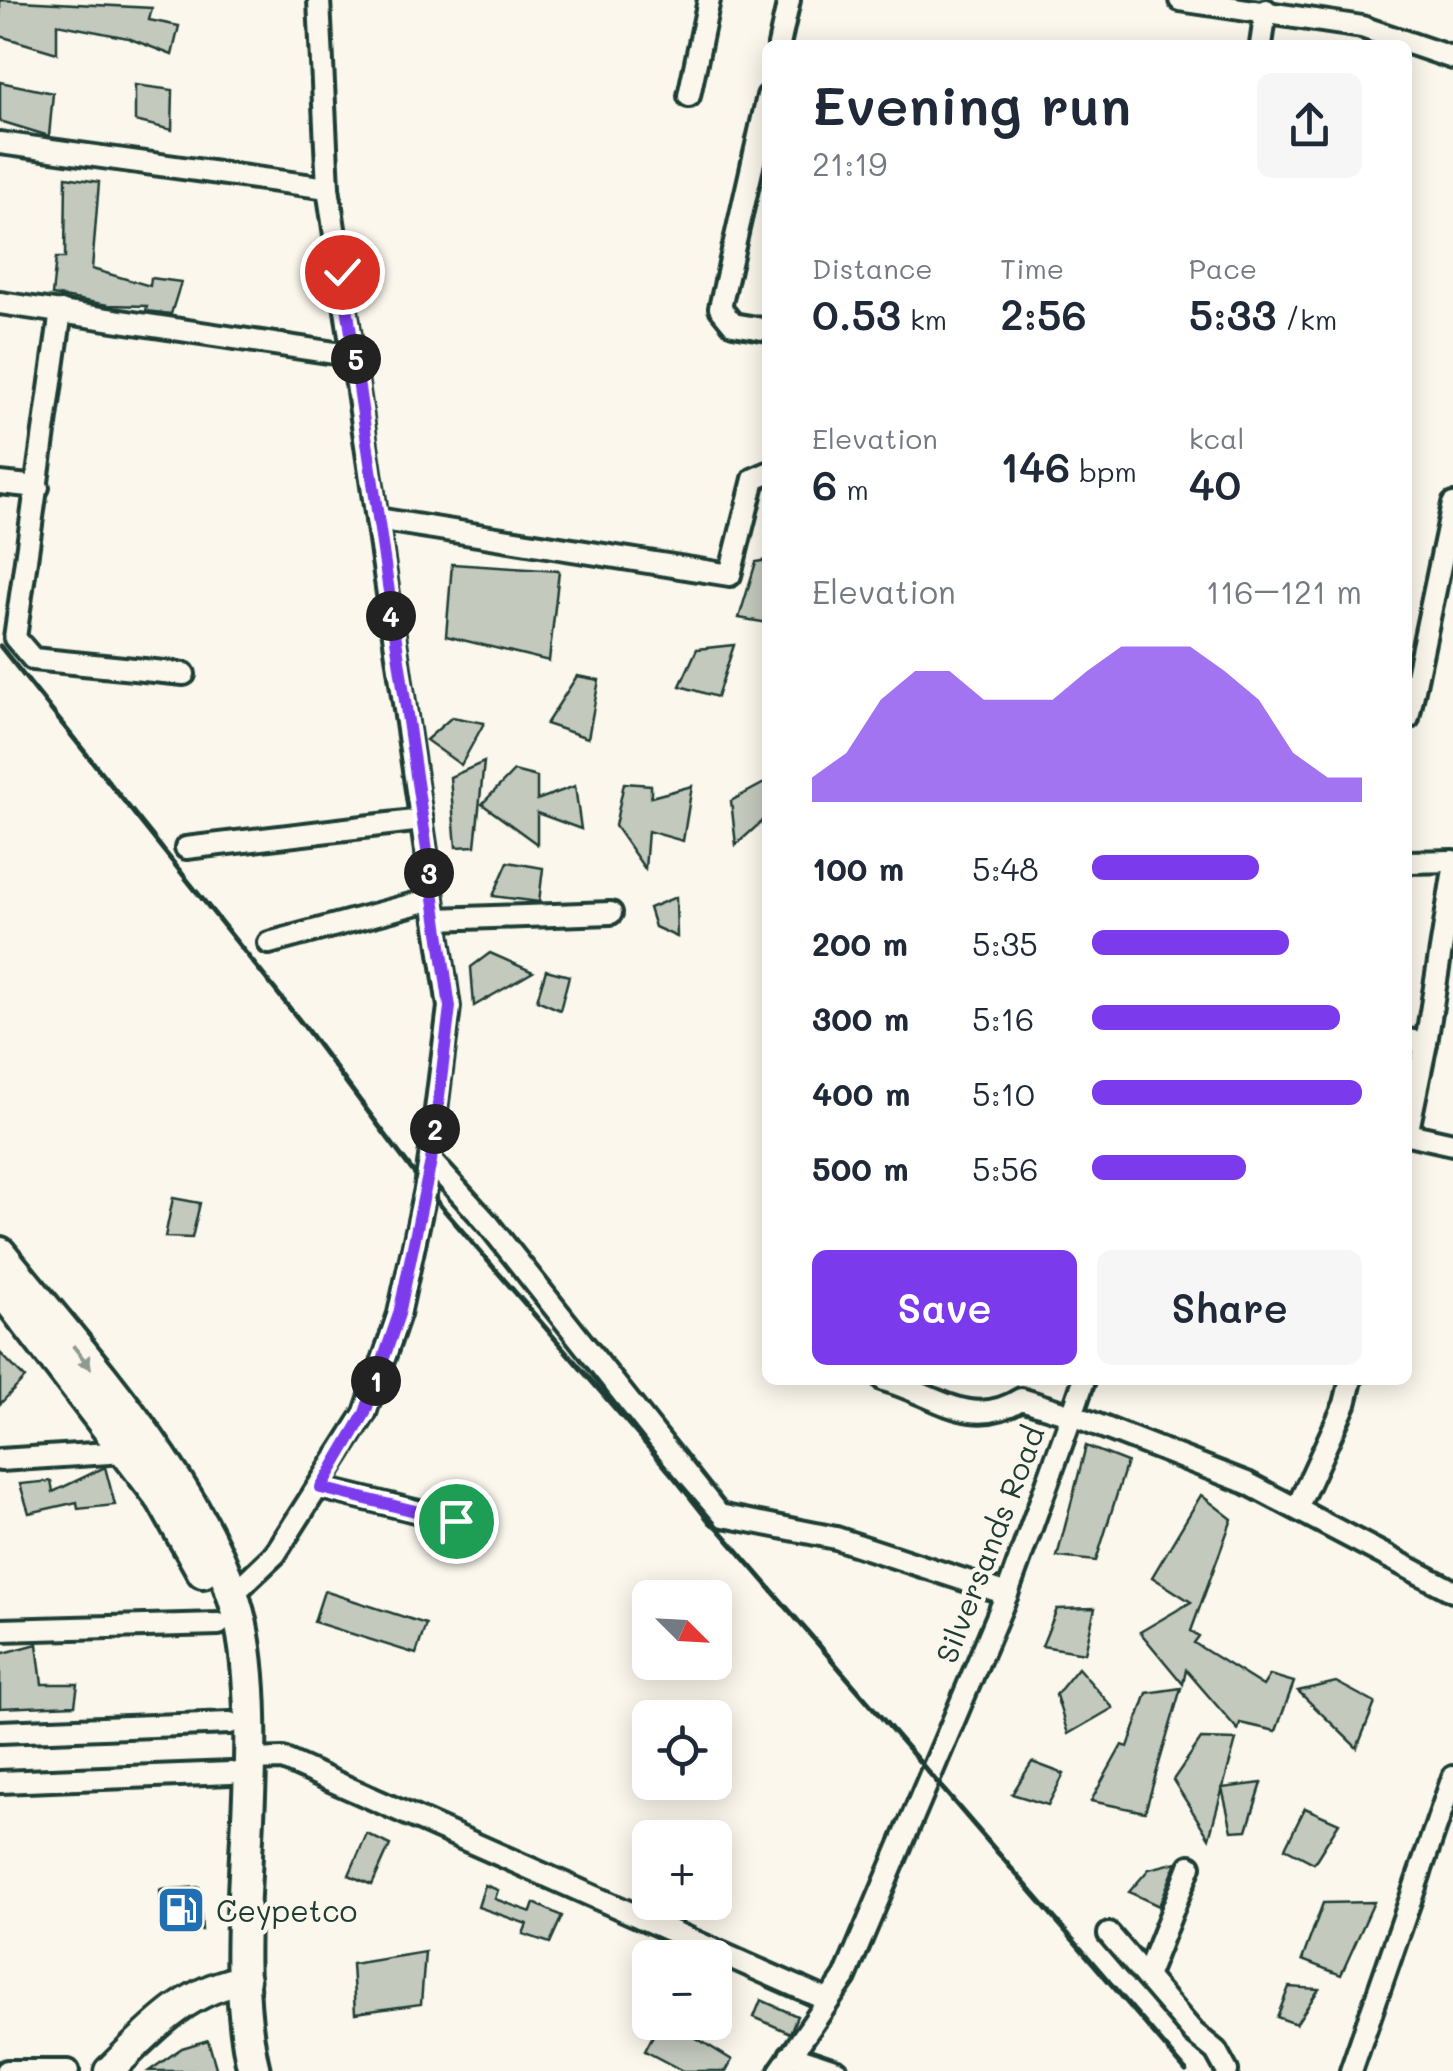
<!DOCTYPE html>
<html lang="en">
<head>
<meta charset="utf-8">
<style>
	body { margin:0; font-family:Mali,sans-serif; background:#f6f6f7; color:#1f2937; height:100vh; display:flex; flex-direction:column; font-size:38px; white-space:nowrap }
	* { box-sizing:border-box; margin:0 }
	p { font-size:32px; color:#747a83 }
	.icon { flex:none; width:55px; height:55px; fill:none; stroke:currentColor; stroke-width:2; stroke-linecap:round; stroke-linejoin:round }
	.map { position:relative; flex:1; overflow:hidden }
	.panel { position:absolute; left:762px; top:40px; width:650px; height:1345px; display:flex; flex-direction:column; background:#fff; border-radius:15px; box-shadow:0 5px 25px #0003 }
	.panel>* { flex:none }
	.needle { width:65px; rotate:114deg }
	.tools { position:absolute; left:632px; top:1580px; display:grid; gap:20px }
	.tools a { display:grid; place-items:center; width:100px; height:100px; border-radius:15px; background:#fff; box-shadow:0 5px 25px #0003; font-size:50px }
	.pin { position:absolute; display:grid; place-items:center; width:85px; height:85px; color:#fff; margin:-42px; border:5px solid #fff; border-radius:50%; box-shadow:0 2px 10px #0007 }
	.km { position:absolute; width:50px; height:50px; margin:-25px; border-radius:50%; background:#222; color:#fff; font-size:28px; line-height:50px; text-align:center }
	.round { display:grid; place-items:center; flex:none; width:105px; height:105px; border-radius:15px; background:#f6f6f7 }
	.head { display:flex; align-items:center; justify-content:space-between; height:170px; padding:0 50px }
	h1 { font-size:55px; font-weight:600; line-height:75px }
	.figures { display:grid; grid-template-columns:repeat(3,1fr); gap:15px; height:170px; padding:10px 50px }
	.figures div { display:grid; align-content:center }
	.figures b { font-size:42px; font-weight:600 }
	.figures small { font-size:28px; font-weight:400 }
	.figures p { font-size:28px }
	.chart { height:280px; padding:20px 50px }
	.chart p { display:flex; justify-content:space-between }
	.chart svg { width:100%; height:180px; margin-top:10px; fill:#7c3aed; opacity:.7 }
	.action { display:flex; gap:20px; margin-top:auto; padding:20px 50px }
	.action a { flex:1; height:115px; border-radius:15px; background:#7c3aed; color:#fff; font-size:40px; font-weight:600; line-height:115px; text-align:center }
	.action a+a { background:#f6f6f7; color:#1f2937 }
	ul { padding:0 50px; list-style:none; font-size:32px }
	li { display:grid; grid-template-columns:160px 120px 1fr; align-items:center; height:75px }
	li i { height:25px; border-radius:12px; background:#7c3aed }
	.map>svg:first-child { display:block }
	.building { fill:#c4c9be; stroke:#1f3d34; stroke-width:2.5 }
	.lines { fill:none; stroke-linecap:round; stroke-linejoin:round }
	.minor-casing { stroke:#1f3d34; stroke-width:28 }
	.major-casing { stroke:#1f3d34; stroke-width:35 }
	.highway-casing { stroke:#1f3d34; stroke-width:38 }
	.minor { stroke:#fbf7ec; stroke-width:20 }
	.major { stroke:#fbf7ec; stroke-width:28 }
	.highway { stroke:#fbf7ec; stroke-width:30 }
	.rail { stroke:#1f3d34; stroke-width:5 }
	.oneway { fill:#8d9a90 }
	.route-casing { stroke:#fff; stroke-width:20 }
	.route { stroke:#7c3aed; stroke-width:12 }
	.labels { text-anchor:middle; dominant-baseline:central; stroke-width:9; stroke-linejoin:round; paint-order:stroke }
	.street-label { font-size:30px; fill:#1f3d34; stroke:#fbf7ec }
	.poi-label { font-size:30px; fill:#1f3d34; stroke:#fbf7ec; text-anchor:start }
</style>
</head>
<body>
<div class="map">
<svg width="1453" height="2071" viewBox="0 0 1453 2071">
	<rect width="100%" height="100%" fill="#fbf7ec"/>
	<filter id="ink" filterUnits="userSpaceOnUse"><feTurbulence type="fractalNoise" baseFrequency=".01" numOctaves="2"/><feDisplacementMap in="SourceGraphic" scale="20" xChannelSelector="R" yChannelSelector="G"/><feConvolveMatrix kernelMatrix="1 2 1 2 8 2 1 2 1" color-interpolation-filters="sRGB"/></filter>
	<g filter="url(#ink)">
		<!-- building -->
		<g class="building">
			<path d="M0,0L152,8L149,20L179,26L172,55L128,38L57,24V53L0,36Z"/>
			<path d="M0,82L53,93L49,136L0,121Z"/>
			<path d="M135,85L173,90L172,130L135,121Z"/>
			<path d="M66,177L99,182L92,269L150,286L151,278L181,282L171,314L146,311L147,306L108,305L52,295L56,258H65Z"/>
			<path d="M768,560V623L739,618L756,562Z"/>
			<path d="M452,564L559,571L549,661L446,636Z"/>
			<path d="M734,645L717,697L680,686L697,649Z"/>
			<path d="M577,676L599,680L588,738L546,724Z"/>
			<path d="M452,717L484,723L461,765L426,740Z"/>
			<path d="M484,762L475,846L456,847L450,777Z"/>
			<path d="M514,771L537,777V800L575,786L581,829L537,813V844L482,804Z"/>
			<path d="M768,781V816L736,845L731,801Z"/>
			<path d="M624,783L651,785V797L692,786L683,841L648,831L645,869L615,826Z"/>
			<path d="M508,862L543,868L539,902L493,896Z"/>
			<path d="M676,897L677,937L655,927L649,908Z"/>
			<path d="M490,953L533,972L474,1006L471,967Z"/>
			<path d="M546,970L569,976L560,1010L537,1000Z"/>
			<path d="M173,1198L200,1203L192,1238L165,1237Z"/>
			<path d="M0,1353L25,1378L0,1404Z"/>
			<path d="M1086,1446L1127,1462L1096,1561L1057,1557Z"/>
			<path d="M105,1467L115,1505L78,1509L77,1502L29,1513L20,1484L51,1481L53,1492Z"/>
			<path d="M1201,1495L1232,1519L1191,1631L1199,1636L1194,1643L1263,1686L1270,1675L1294,1682L1276,1731L1240,1723L1238,1730L1186,1670L1183,1684L1140,1632L1191,1602L1152,1577Z"/>
			<path d="M324,1591L426,1624L416,1654L314,1622Z"/>
			<path d="M1095,1608L1085,1653L1042,1646L1057,1609Z"/>
			<path d="M37,1644L42,1684H78L75,1705L0,1708V1654Z"/>
			<path d="M1078,1668L1113,1708L1068,1734L1056,1695Z"/>
			<path d="M1336,1682L1375,1703L1357,1748L1298,1691Z"/>
			<path d="M1181,1688L1145,1812L1091,1801L1122,1745L1128,1747L1147,1693Z"/>
			<path d="M1201,1739L1236,1740L1209,1838L1173,1780Z"/>
			<path d="M1032,1762L1064,1774L1048,1805L1012,1794Z"/>
			<path d="M1262,1783L1247,1830L1232,1831L1222,1788Z"/>
			<path d="M1305,1808L1339,1823L1314,1863L1285,1848Z"/>
			<path d="M367,1834L390,1845L372,1885L349,1875Z"/>
			<path d="M1177,1862L1159,1906L1129,1892L1149,1869Z"/>
			<path d="M485,1885L498,1890L495,1899L531,1912L534,1903L562,1916L550,1943L523,1934L527,1924L478,1907Z"/>
			<path d="M199,1887L202,1930L163,1933L160,1890Z"/>
			<path d="M1374,1902L1341,1975L1302,1960L1323,1903Z"/>
			<path d="M425,1952L421,2004L355,2013L352,1964Z"/>
			<path d="M1289,1987L1319,1989L1296,2024L1277,2017Z"/>
			<path d="M761,2000L797,2016L790,2033L754,2017Z"/>
			<path d="M660,2022H670L732,2060L726,2071H683L645,2051Z"/>
			<path d="M208,2040L217,2071H149L182,2048Z"/>
		</g>
		<g class="lines">
			<!-- minor casing -->
			<g class="minor-casing">
				<g id="minor">
					<path d="M1180,0L1362,27L1453,58"/>
					<path d="M779,45L789,0"/>
					<path d="M1261,45L1266,10"/>
					<path d="M689,96L709,0"/>
					<path d="M768,96L720,308L733,324L768,330"/>
					<path d="M0,143L328,188"/>
					<path d="M0,303L355,356"/>
					<path d="M61,311L15,638L33,659L184,674"/>
					<path d="M0,483L38,487"/>
					<path d="M377,519L730,575L754,479L768,473"/>
					<path d="M1408,718L1453,504"/>
					<path d="M186,848L422,820"/>
					<path d="M1408,862L1453,861"/>
					<path d="M436,919L611,913"/>
					<path d="M269,943L433,899"/>
					<path d="M1408,1040L1426,1043L1453,875"/>
					<path d="M1408,1130L1426,1043"/>
					<path d="M1408,1134L1453,1144"/>
					<path d="M431,1161L489,1225L719,1515L836,1538L1007,1594"/>
					<path d="M884,1380C935,1394 971,1431 1021,1399L1072,1415L1084,1380"/>
					<path d="M0,1460L125,1452"/>
					<path d="M321,1488L456,1521"/>
					<path d="M1297,1508L1345,1404L1351,1380"/>
					<path d="M232,1595L275,1554L365,1413L399,1314L426,1189L449,1007L328,188L319,0"/>
					<path d="M0,1630L219,1624"/>
					<path d="M0,1732L230,1723"/>
					<path d="M250,1760L283,1759L827,2000"/>
					<path d="M0,1782L231,1773"/>
					<path d="M1109,1934L1194,2033L1216,2051L1227,2071"/>
					<path d="M1146,1977L1190,1866"/>
					<path d="M790,2055L837,2071"/>
					<path d="M7,2071H68"/>
					<path d="M780,2071L845,1977L1007,1594L1072,1415L1247,1483L1453,1591"/>
					<path d="M1351,2071L1453,1777"/>
				</g>
			</g>
			<!-- major casing -->
			<g class="major-casing">
				<path id="major" d="M109,2071C149,2032 187,1988 245,1980"/>
			</g>
			<!-- highway casing -->
			<g class="highway-casing">
				<g id="highway">
					<path d="M0,1253C83,1356 213,1496 241,1625C250,1668 251,1718 250,1761C249,1860 231,1975 254,2071"/>
					<path d="M0,1288L162,1499L203,1572"/>
				</g>
			</g>
			<!-- minor -->
			<use href="#minor" class="minor"/>
			<!-- major -->
			<use href="#major" class="major"/>
			<!-- highway -->
			<use href="#highway" class="highway"/>
			<!-- rail -->
			<path class="rail" d="M0,646L304,1026L426,1189L1186,2071"/>
		</g>
		<!-- one-way arrows -->
		<defs><path id="oneway-solid" d="M-6-.8H1V-3.2L6.5 0L1 3.2V.8H-6Z" transform="scale(2.5)"/></defs>
		<use class="oneway" href="#oneway-solid" transform="translate(82 1357) rotate(52)"/>
	</g>
	<g class="lines" filter="url(#ink)">
		<!-- route casing -->
		<g class="route-casing">
			<path id="route" d="M342,272L450,1007L431,1161L399,1314L365,1413L321,1488L456,1521"/>
		</g>
		<!-- route -->
		<use href="#route" class="route"/>
	</g>
	<!-- icons -->
	<defs>
		<g id="fuel-square" transform="scale(2.5)"><rect x="-9" y="-9" width="18" height="18" rx="4" fill="#1f6fb2" stroke="#fbf7ec"/><path d="M-5.5-6h7V0h2V4h1.3V-2.5L3-4.5l.8-.8L6-3V5H2.5V1h-1V6h-7ZM-4.2-4.7v3.2H.2V-4.7Z" fill="#fff"/></g>
	</defs>
	<g fill-rule="evenodd">
		<use href="#fuel-square" x="181" y="1910"/>
	</g>
	<g class="labels">
		<!-- street labels -->
		<g class="street-label">
			<text transform="translate(989 1544) rotate(-69)">Silversands Road</text>
		</g>
		<!-- poi labels -->
		<g class="poi-label">
			<text x="216" y="1910">Ceypetco</text>
		</g>
	</g>
</svg>
<div class="tools">
<a><svg class="needle" viewBox="-14 -14 28 28"><path d="M0-13l5 13h-10z" fill="#e53935"/><path d="M0 13l5-13h-10z" fill="#747a83"/></svg></a>
<a><svg class="icon" aria-label="locate" viewBox="0 0 24 24"><circle cx="12" cy="12" r="6"/><path d="M12 2v4M12 18v4M2 12h4M18 12h4"/></svg></a>
<a>+</a>
<a>−</a>
</div>
<div class="pin" style="left:456px;top:1521px;background:#1e9e55"><svg class="icon" aria-label="arrive" viewBox="0 0 24 24"><path d="M6 21V4h12l-3 4 3 4H6"/></svg></div>
<div class="pin" style="left:342px;top:272px;background:#d93025"><svg class="icon" aria-label="check" viewBox="0 0 24 24"><path d="M5 12l5 5 9-10"/></svg></div>
<b class="km" style="left:376px;top:1381px">1</b>
<b class="km" style="left:435px;top:1129px">2</b>
<b class="km" style="left:429px;top:873px">3</b>
<b class="km" style="left:391px;top:616px">4</b>
<b class="km" style="left:356px;top:359px">5</b>
<section class="panel">
<div class="head"><div><h1>Evening run</h1><p>21:19</p></div><a class="round"><svg class="icon" aria-label="share" viewBox="0 0 24 24"><path d="M12 15V3M7 8l5-5 5 5M5 13v7h14v-7"/></svg></a></div>
<div class="figures">
<div><p>Distance</p><b>0.53<small> km</small></b></div>
<div><p>Time</p><b>2:56</b></div>
<div><p>Pace</p><b>5:33<small> /km</small></b></div>
</div>
<div class="figures">
<div><p>Elevation</p><b>6<small> m</small></b></div>
<div><b>146<small> bpm</small></b></div>
<div><p>kcal</p><b>40</b></div>
</div>
<div class="chart"><p><span>Elevation</span>116–121 m</p>
<svg viewBox="0 0 160 44" preserveAspectRatio="none"><path d="M0 44V38L10 32L20 19L30 12L40 12L50 19L60 19L70 19L80 12L90 6L100 6L110 6L120 12L130 19L140 32L150 38L160 38V44z"/></svg>
</div>
<ul>
<li><b>100 m</b>5:48<i style="width:62%"></i></li>
<li><b>200 m</b>5:35<i style="width:73%"></i></li>
<li><b>300 m</b>5:16<i style="width:92%"></i></li>
<li><b>400 m</b>5:10<i style="width:100%"></i></li>
<li><b>500 m</b>5:56<i style="width:57%"></i></li>
</ul>
<div class="action"><a>Save</a><a>Share</a></div>
</section>
</div>
</body>
</html>
